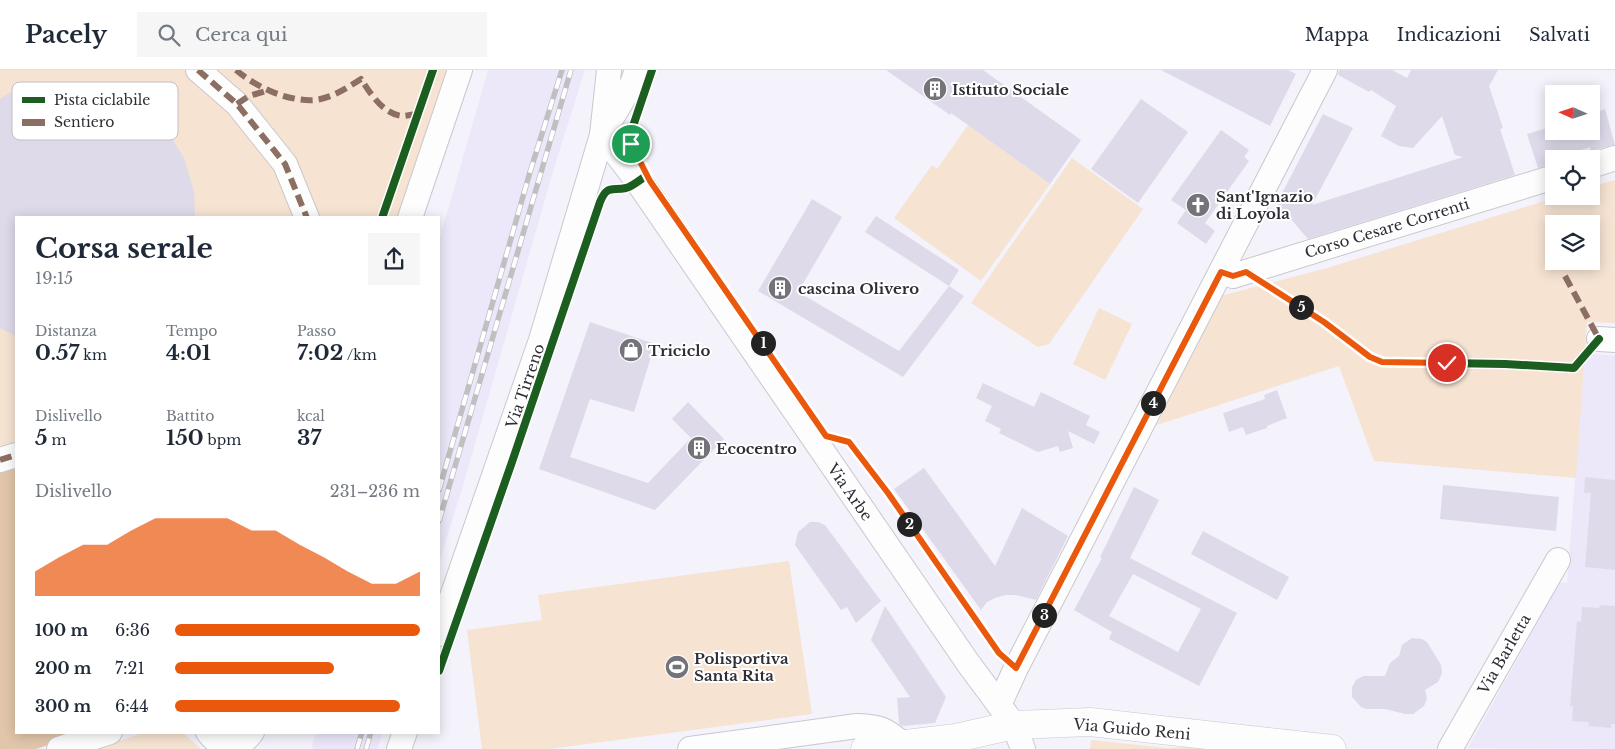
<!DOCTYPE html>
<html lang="it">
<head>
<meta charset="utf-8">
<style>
	body { margin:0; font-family:"Libre Baskerville",serif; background:#f6f6f7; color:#1f2937; height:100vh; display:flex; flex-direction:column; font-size:19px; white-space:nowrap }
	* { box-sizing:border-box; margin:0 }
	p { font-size:16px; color:#747a83 }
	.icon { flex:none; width:28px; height:28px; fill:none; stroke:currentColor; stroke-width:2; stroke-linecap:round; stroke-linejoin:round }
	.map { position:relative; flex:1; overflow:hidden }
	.details { position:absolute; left:15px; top:146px; width:425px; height:518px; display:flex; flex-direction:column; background:#fff; border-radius:0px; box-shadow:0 2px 12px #0003 }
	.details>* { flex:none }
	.needle { width:32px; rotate:273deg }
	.tools { position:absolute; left:1545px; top:15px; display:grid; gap:10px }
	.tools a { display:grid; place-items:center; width:55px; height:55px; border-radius:0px; background:#fff; box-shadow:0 2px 12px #0003; font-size:25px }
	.pin { position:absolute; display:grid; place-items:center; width:42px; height:42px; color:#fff; margin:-21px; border:2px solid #fff; border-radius:50%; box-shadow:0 1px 5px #0007 }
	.km { position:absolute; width:25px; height:25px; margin:-12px; border-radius:50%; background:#222; color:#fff; font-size:14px; line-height:25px; text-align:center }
	.round { display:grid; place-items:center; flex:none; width:52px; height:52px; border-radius:0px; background:#f6f6f7 }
	.summary { display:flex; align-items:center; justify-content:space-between; height:85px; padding:0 20px }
	h1 { font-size:28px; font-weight:700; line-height:38px }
	.stats { display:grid; grid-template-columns:repeat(3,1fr); gap:8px; height:85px; padding:5px 20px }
	.stats div { display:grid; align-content:center }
	.stats b { font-size:21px; font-weight:700 }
	.stats small { font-size:14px; font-weight:400 }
	.stats p { font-size:14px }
	.chart { height:140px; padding:10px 20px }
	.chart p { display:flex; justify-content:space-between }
	.chart svg { width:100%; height:90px; margin-top:5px; fill:#ea580c; opacity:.7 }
	ul { padding:0 20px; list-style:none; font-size:16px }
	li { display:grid; grid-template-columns:80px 60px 1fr; align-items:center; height:38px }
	li i { height:12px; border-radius:6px; background:#ea580c }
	header { display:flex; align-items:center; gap:30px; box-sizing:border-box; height:70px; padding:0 25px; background:#fff; border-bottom:1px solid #e0e1e3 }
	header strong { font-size:24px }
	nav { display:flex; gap:28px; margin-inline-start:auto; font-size:18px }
	.search { width:350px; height:45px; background:#f6f6f7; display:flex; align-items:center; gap:12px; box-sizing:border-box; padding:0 18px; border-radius:0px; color:#747a83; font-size:19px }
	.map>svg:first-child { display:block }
	.built { fill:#ece8fa }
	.green { fill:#f6e3d2; fill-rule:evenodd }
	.forest { fill:#e1c6ab }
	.building { fill:#dedaea; fill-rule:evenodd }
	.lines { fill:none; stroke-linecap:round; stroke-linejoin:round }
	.minor-casing { stroke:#c9c8ce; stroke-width:26 }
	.major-casing { stroke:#c9c8ce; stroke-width:29 }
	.minor { stroke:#fdfdfe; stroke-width:24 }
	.major { stroke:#fdfdfe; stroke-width:28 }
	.rail-casing { stroke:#c0c0c2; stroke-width:5.5 }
	.rail { stroke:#fff; stroke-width:4; stroke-dasharray:11; stroke-linecap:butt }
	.quiet { stroke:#8d6e63; stroke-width:6; stroke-dasharray:12 6; stroke-linecap:butt }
	.cycleway-casing { stroke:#fff; stroke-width:11 }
	.cycleway { stroke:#1b5e20; stroke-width:8 }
	.route-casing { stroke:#fff; stroke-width:10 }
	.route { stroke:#ea580c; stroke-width:6 }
	.labels { text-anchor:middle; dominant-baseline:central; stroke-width:4; stroke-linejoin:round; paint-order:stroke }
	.poi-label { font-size:15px; font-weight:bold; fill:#2f2e35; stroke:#fff; text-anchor:start }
	.street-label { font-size:15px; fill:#2f2e35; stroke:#fff }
	.key { fill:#fff; stroke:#c1c0c2; stroke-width:1 }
	.key-label { font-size:14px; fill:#2f2e35 }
</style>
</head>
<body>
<header>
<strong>Pacely</strong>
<div class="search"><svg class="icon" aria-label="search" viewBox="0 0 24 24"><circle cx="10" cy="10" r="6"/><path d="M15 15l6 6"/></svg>Cerca qui</div>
<nav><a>Mappa</a><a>Indicazioni</a><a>Salvati</a></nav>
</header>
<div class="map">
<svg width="1615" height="679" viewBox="0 0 1615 679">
	<rect width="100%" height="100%" fill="#f4f2fa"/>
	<!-- built -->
	<g class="built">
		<path d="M488,0H585L554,98L465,409L439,493V171Z"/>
		<path d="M1585,283L1615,286V679L1468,678L1560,512L1567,513Z"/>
		<path d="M316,663V662L383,663L377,679H313L312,675Z"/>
	</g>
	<!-- green -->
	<g class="green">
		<path d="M0,0H452L404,147L16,148V662L0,679Z"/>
		<path d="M968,55L1050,114L981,211L894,148L932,95L937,99Z"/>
		<path d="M1072,88L1143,139L1049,274L1038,277L971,233Z"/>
		<path d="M1615,110V253L1587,252L1576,408L1374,391L1339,296L1157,355L1220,226L1327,198L1561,126H1591V117ZM1554,154H1591V191H1554Z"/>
		<path d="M1099,238L1132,254L1105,310L1073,294Z"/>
		<path d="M789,491L812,644L549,679H482L467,560L542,550L538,525Z"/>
		<path d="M145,662L183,663L201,679H96Z"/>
		<path d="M1091,670L1167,678L1202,676L1229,679H1090Z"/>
	</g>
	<!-- forest -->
	<path class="forest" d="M16,394V662L87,663L36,679H0V400Z"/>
	<!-- building -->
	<g class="building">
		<path d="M886,0H983L1081,70L1050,114L951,43L950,45Z"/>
		<path d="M1161,0H1288L1296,4L1270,56Z"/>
		<path d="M1339,0H1392L1407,8L1411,0H1498L1489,16L1503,58L1500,59L1515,105L1308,169L1277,133L1323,44L1353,58L1312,135L1463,87L1455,85L1442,46L1413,78L1399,76L1381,66L1396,36L1371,20L1369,22L1338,5Z"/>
		<path d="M76,12L110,19L140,35L166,59L184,88L194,121L195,148H16V266L0,258V29L9,23L42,13Z"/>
		<path d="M1141,29L1188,62L1138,133L1091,99Z"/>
		<path d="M1605,39L1615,75L1591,81L1590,77L1554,89V94L1538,98L1527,64L1554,56V61H1591V44Z"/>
		<path d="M1221,60L1249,80L1244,87L1249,91L1205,153L1215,161L1206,174L1177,153L1186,140L1171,130Z"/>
		<path d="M812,129L842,147L798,222L899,281L949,216L964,226L903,307L758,221Z"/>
		<path d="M876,146L959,200L949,216L865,162Z"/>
		<path d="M590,252L655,274L634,342L590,329L570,387L648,413L691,368L672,349L688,332L724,369L655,440L539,399Z"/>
		<path d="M983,313L1034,337L1041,322L1090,346L1086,355L1100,362L1094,374L1068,361L1073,378L1060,382L1058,376L1038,382L999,363L1001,359L985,351L992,336L976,328Z"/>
		<path d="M1277,320L1287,348L1267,356V358L1246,365L1243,357L1229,362L1223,343L1265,329L1264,325Z"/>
		<path d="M924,398L995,496L1022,438L1068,466L1036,530L1016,525H1006L995,528L987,532L981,540L894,419Z"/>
		<path d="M1585,407L1615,410V500L1585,497L1591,423H1584Z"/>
		<path d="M1443,415L1559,427L1556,461L1440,449Z"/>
		<path d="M1134,417L1159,430L1130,488L1237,543L1199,616L1109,569L1112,562L1074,540L1102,488L1100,487L1107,473ZM1133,504L1201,539L1178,582L1109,546Z"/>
		<path d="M810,452H818L825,455L881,531L856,553L847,537L841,540L795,475L798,462Z"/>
		<path d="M1203,461L1289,507L1277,530L1191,484Z"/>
		<path d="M1600,535L1615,536V654H1611V658L1588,656L1589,652L1572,651L1573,636H1570L1577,551L1581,552L1582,537L1599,538Z"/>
		<path d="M885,536L946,627L935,653L902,656L899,654L897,628L910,627L871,570Z"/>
		<path d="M1412,568L1422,569L1427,572L1441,595L1442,603L1440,608L1438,612L1425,620L1427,628L1424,636L1413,644H1405L1385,639H1366L1361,637L1352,627V617L1356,610L1363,606H1385L1390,593L1399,586L1402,575Z"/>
	</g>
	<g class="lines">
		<!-- minor casing -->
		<g class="minor-casing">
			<g id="minor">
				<path d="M198,0L237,34L285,94L307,148"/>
				<path d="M605,59L632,14L637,0"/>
				<path d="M602,65L637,111L968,593L1014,655L1023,679"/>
				<path d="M1591,96L1615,88"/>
				<path d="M410,148L460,0"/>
				<path d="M1221,202L1233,206L1554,107"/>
				<path d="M1599,269L1615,270"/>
				<path d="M0,390L16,385"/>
				<path d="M439,564L541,270L602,65L609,0"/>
				<path d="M999,635L1016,598L1325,0"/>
				<path d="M208,662C219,679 241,679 252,662"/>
				<path d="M59,679L110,662"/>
				<path d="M399,679L405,662"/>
				<path d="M690,679L857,656C882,657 884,659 903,674"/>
				<path d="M1450,679L1558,490"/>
			</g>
		</g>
		<!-- major casing -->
		<g class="major-casing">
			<path id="major" d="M865,679L956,668L1014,655L1090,652L1332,679"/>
		</g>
		<!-- minor -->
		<use href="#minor" class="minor"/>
		<!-- major -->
		<use href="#major" class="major"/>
		<!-- rail casing -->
		<g class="rail-casing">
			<g id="rail">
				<path d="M439,420L530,102L562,0"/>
				<path d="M439,451L571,0"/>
				<path d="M357,679L362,662"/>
				<path d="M366,679L371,662"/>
			</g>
		</g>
		<!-- rail -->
		<use href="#rail" class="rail"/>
		<!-- quiet -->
		<g class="quiet">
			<path d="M198,0L237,34L285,94L307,148"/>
			<path d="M236,0C256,17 288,32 315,30C332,28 347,18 361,9C370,23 383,44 402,46C407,46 413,44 418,44"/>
			<path d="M237,34L249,26L269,20"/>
			<path d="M1565,206L1599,269"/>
			<path d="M0,390L16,385"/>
		</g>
		<!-- cycleway casing -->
		<g class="cycleway-casing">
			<g id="cycleway">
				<path d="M652,0L629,68L647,105L826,366L849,372L888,423L999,583L1016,598"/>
				<path d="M382,148L433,0"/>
				<path d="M1246,202L1324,252L1370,287L1383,292L1505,294L1574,298L1599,269"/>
				<path d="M439,601L512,392L600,132C607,115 611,121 626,118C633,116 641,109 647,105"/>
			</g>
		</g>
		<!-- cycleway -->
		<use href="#cycleway" class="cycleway"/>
	</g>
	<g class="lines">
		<!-- route casing -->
		<g class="route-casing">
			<path id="route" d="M631,74L650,111L826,366L849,372L888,423L999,583L1016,598L1221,202L1233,206L1246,202L1324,252L1370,287L1382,292L1447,293"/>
		</g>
		<!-- route -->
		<use href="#route" class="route"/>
	</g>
	<!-- icons -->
	<defs>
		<g id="building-disc" transform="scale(1.25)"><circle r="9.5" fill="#74737a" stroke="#fff"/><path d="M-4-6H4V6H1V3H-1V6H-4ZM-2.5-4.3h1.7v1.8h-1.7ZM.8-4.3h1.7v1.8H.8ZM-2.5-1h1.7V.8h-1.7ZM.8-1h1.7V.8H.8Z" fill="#fff"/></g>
		<g id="church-disc" transform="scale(1.25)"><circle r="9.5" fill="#74737a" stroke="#fff"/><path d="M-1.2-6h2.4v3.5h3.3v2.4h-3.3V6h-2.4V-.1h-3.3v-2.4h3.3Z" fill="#fff"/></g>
		<g id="shop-disc" transform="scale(1.25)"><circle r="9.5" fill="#74737a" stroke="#fff"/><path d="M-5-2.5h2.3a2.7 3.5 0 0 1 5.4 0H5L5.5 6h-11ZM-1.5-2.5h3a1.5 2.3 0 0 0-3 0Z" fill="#fff"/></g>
		<g id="stadium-disc" transform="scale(1.25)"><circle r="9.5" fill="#74737a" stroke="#fff"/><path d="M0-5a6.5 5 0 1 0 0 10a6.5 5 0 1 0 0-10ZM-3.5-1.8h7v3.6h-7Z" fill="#fff"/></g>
	</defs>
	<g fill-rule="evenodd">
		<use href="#building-disc" x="935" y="19"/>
		<use href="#church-disc" x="1198" y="135"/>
		<use href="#building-disc" x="780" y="218"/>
		<use href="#shop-disc" x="631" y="280"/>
		<use href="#building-disc" x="699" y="378"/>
		<use href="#stadium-disc" x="677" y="597"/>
	</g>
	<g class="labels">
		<!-- poi labels -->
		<g class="poi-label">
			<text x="952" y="19">Istituto Sociale</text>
			<text x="1216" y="126">Sant'Ignazio<tspan x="1216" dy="17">di Loyola</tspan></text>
			<text x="798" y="218">cascina Olivero</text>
			<text x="648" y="280">Triciclo</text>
			<text x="716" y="378">Ecocentro</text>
			<text x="694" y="588">Polisportiva<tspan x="694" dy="17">Santa Rita</tspan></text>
		</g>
		<!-- street labels -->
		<g class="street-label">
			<text transform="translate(1387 158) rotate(-17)">Corso Cesare Correnti</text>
			<text transform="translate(525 316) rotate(-71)">Via Tirreno</text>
			<text transform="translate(850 422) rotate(55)">Via Arbe</text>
			<text transform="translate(1504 584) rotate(-60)">Via Barletta</text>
			<text transform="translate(1132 659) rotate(5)">Via Guido Reni</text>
		</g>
	</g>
	<!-- legend -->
	<rect x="12" y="12" width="166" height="58" rx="8" class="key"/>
	<rect x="22" y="27" width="23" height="6" fill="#1b5e20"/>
	<rect x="22" y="49" width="23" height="7" fill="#8d6e63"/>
	<g class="key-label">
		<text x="54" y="35">Pista ciclabile</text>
		<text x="54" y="57">Sentiero</text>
	</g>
</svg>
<div class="tools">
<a><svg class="needle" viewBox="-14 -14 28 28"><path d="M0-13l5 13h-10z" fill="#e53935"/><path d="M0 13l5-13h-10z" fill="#747a83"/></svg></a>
<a><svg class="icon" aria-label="locate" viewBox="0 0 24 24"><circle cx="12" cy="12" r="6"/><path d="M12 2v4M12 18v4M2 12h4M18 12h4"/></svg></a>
<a><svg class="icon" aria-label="layers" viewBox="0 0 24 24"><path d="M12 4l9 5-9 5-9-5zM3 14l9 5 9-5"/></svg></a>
</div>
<div class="pin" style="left:631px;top:74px;background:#1e9e55"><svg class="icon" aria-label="arrive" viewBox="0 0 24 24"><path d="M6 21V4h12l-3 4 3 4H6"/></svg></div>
<div class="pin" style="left:1447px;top:293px;background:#d93025"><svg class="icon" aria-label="check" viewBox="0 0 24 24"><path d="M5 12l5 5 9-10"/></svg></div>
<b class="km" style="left:763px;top:273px">1</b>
<b class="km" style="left:909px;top:454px">2</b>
<b class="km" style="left:1044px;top:545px">3</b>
<b class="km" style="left:1153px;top:333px">4</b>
<b class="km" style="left:1301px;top:237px">5</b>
<section class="details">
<div class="summary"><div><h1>Corsa serale</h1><p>19:15</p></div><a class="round"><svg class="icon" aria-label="share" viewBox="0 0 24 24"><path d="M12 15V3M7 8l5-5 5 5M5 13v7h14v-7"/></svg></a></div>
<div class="stats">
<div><p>Distanza</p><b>0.57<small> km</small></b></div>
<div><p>Tempo</p><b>4:01</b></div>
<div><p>Passo</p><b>7:02<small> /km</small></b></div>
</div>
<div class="stats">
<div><p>Dislivello</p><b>5<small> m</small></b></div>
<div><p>Battito</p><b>150<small> bpm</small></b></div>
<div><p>kcal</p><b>37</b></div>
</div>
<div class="chart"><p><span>Dislivello</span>231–236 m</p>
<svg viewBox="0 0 160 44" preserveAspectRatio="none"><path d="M0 44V32L10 25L20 19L30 19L40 12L50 6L60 6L70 6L80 6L90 12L100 12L110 19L120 25L130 32L140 38L150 38L160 32V44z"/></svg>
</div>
<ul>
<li><b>100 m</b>6:36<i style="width:100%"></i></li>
<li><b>200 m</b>7:21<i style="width:65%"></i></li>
<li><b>300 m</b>6:44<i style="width:92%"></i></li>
</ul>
</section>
</div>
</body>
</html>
